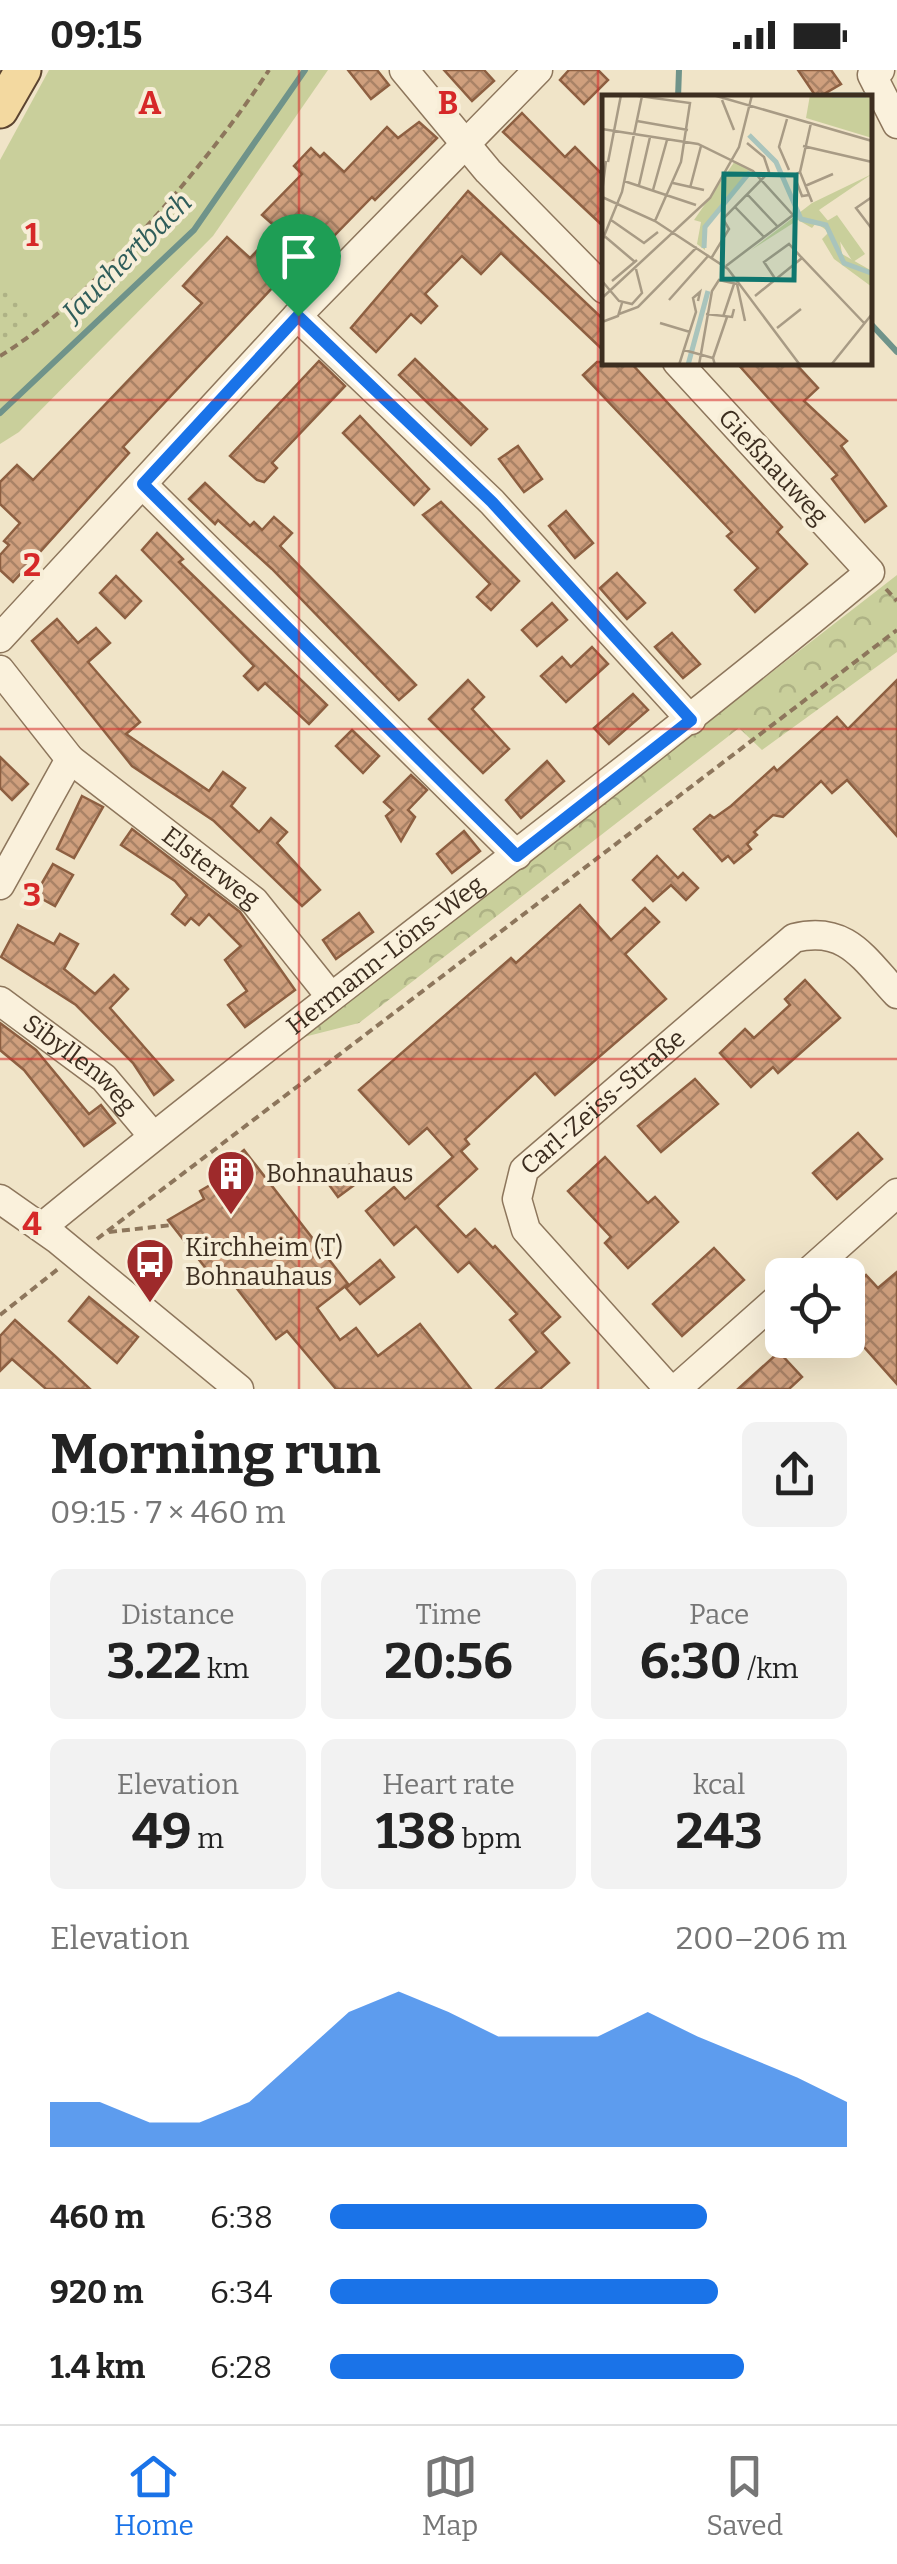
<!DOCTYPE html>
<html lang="en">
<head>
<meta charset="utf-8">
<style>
	body { margin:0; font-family:Bitter,serif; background:#f2f2f2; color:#222; height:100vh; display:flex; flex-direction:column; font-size:38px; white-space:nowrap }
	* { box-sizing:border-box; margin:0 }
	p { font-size:32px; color:#767676 }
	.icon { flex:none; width:55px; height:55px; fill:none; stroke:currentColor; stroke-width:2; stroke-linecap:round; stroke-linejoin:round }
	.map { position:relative; height:1319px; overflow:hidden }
	.panel { display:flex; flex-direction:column; background:#fff; flex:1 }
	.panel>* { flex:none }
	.fabs { position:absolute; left:765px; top:1188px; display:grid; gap:20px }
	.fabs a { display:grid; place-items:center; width:100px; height:100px; border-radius:15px; background:#fff; box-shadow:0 10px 40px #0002; font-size:50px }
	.pin { position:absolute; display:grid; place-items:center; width:85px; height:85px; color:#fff; margin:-102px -42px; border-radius:50% 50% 50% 0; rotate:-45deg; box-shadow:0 0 10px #0007 }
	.pin .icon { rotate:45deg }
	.round { display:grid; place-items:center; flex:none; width:105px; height:105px; border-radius:15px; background:#f2f2f2 }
	.summary { display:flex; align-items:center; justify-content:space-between; height:170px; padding:0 50px }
	h1 { font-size:55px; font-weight:700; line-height:75px }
	.metrics { display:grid; grid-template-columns:repeat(3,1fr); gap:15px; height:170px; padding:10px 50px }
	.metrics div { display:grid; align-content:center; border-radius:15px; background:#f2f2f2; text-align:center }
	.metrics b { font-size:50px; font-weight:700 }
	.metrics small { font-size:28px; font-weight:400 }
	.metrics p { font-size:28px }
	.chart { height:280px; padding:20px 50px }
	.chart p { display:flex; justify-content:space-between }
	.chart svg { width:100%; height:180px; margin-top:10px; fill:#1a73e8; opacity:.7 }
	ul { padding:0 50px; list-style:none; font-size:32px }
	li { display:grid; grid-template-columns:160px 120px 1fr; align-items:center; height:75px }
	li i { height:25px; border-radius:12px; background:#1a73e8 }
	.status { display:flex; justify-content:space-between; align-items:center; height:70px; padding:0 50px; background:#fff; direction:ltr }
	.status svg { height:28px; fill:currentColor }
	.dock { display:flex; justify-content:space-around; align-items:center; height:140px; border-top:2px solid #e0e0e0; background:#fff; font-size:28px; color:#767676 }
	.dock a { display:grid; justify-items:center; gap:5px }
	.dock .current { color:#1a73e8 }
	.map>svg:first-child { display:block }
	.grass { fill:#c9cf9b }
	.forest { fill:url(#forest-crowns) }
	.park { fill:url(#park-dots) }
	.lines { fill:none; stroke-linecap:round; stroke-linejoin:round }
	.stream { stroke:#6f938a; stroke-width:6 }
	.building { fill:url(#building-cross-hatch); stroke:#8d5f41; stroke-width:2.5 }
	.minor-casing { stroke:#8d765c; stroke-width:31 }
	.major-casing { stroke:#5b4430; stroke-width:39 }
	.path { stroke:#8d765c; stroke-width:4; stroke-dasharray:8 5; stroke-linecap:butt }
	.minor { stroke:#faf1dc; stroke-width:28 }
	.major { stroke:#f3d9a0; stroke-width:35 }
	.route-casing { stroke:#fff; stroke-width:20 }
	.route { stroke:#1a73e8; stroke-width:12 }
	.grid { fill:none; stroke:#d62828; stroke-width:2.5; stroke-opacity:0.55 }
	.labels { text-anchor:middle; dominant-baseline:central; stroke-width:8; stroke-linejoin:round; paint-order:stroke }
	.street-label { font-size:25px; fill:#3d2e20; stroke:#f7eed8 }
	.poi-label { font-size:25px; fill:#3d2e20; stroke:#f7eed8; text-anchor:start }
	.water-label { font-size:28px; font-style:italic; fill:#2f5d5a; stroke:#f7eed8 }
	.inset-river { fill:none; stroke:#a9c4bc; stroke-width:5 }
	.inset-road { fill:none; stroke:#a89b85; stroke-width:2.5 }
	.view { fill:#0f766e; fill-opacity:0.15; stroke:#0f766e; stroke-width:5 }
	.inset-edge { fill:none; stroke:#3d2e20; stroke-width:5 }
	.grid-label { font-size:32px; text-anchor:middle; font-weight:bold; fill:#d62828; stroke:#f7eed8; stroke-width:8; stroke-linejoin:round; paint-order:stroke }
</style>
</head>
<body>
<div class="status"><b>09:15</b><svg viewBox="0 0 49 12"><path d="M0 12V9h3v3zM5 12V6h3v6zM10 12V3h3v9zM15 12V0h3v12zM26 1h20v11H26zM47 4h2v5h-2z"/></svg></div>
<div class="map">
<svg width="897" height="1319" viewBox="0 0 897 1319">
	<defs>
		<pattern id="forest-crowns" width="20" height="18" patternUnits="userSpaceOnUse" patternTransform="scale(2.5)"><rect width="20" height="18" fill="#c9cf9b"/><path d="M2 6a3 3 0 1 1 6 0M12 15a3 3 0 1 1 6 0" fill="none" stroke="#aeb285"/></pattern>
		<pattern id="park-dots" width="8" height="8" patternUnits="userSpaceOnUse" patternTransform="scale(2.5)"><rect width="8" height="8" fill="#c9cf9b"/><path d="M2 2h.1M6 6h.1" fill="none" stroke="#aeb285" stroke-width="1.8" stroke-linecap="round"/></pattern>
		<pattern id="building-cross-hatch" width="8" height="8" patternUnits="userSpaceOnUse" patternTransform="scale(2.5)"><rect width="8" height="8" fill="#cf9f7d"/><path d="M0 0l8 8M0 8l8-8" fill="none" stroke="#a98266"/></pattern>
	</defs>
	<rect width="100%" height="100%" fill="#f0e4c8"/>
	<!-- grass -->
	<path class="grass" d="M49,0H328L213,166L19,362L0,374V90Z"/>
	<!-- forest -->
	<path class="forest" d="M897,505V582L762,680L739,658L359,953L300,968Z"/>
	<!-- park -->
	<path class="park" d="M0,213L37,242L0,274Z"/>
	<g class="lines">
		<!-- stream -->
		<g class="stream">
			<path d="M678,28L679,0"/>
			<path d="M870,253L897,282"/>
			<path d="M0,343L194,160L305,0"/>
		</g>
	</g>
	<!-- building -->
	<g class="building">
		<path d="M348,0H377L389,15L371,29Z"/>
		<path d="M444,0H484L494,11L472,31Z"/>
		<path d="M569,0H598L608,10L584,34L560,10Z"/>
		<path d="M798,0H831L841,14L817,28Z"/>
		<path d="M522,43L565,87L575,77L604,106V157L503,62Z"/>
		<path d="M419,52L437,68L375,130L372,127L331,169L328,166L293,203L289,200L123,377L129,383L13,512L0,500V485L9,475L4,471L20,453L0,434V412L17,395L33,410L202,233L183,216L227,167L250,188L278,159L262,145L302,104L294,96L311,78L320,87L324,83L344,102L387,57L398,68Z"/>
		<path d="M468,121L604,250V281L501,183L481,204L462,186L425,224L437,236L421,253L411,244L376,282L351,258Z"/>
		<path d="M415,289L487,359L471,375L399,305Z"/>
		<path d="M319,291L345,316L272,393L277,398L264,412L257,410L230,386Z"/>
		<path d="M597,292H630L782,457L777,462L807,494L755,542L735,520L758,498L727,466L732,462L583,305Z"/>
		<path d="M736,292H794L818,318L804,331L847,371L841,376L886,436L865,452L832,409L837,405Z"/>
		<path d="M360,346L429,419L414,435L343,363Z"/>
		<path d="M518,376L542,409L524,422L499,389Z"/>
		<path d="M205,413L250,456L254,452L262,460L274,447L292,463L280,476L416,615L399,630L272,499L218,450L215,454L189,429Z"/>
		<path d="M441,432L519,511L491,540L477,527L490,514L423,445Z"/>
		<path d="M566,441L593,473L575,488L549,456Z"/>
		<path d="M157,463L183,489L179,492L327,635L309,654L265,613L258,620L244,606L254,596L142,480Z"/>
		<path d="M617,503L645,533L627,549L600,518Z"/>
		<path d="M116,506L141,531L125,548L100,523Z"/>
		<path d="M552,533L567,550L537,576L522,560Z"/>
		<path d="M57,549L78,573L96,558L110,573L88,592L140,652L126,664L209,721L223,702L245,718L231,736L259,762L271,748L287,762L277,773L320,820L302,836L214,751L132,696L32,571Z"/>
		<path d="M672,563L700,594L683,608L655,577Z"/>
		<path d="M592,577L608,594L566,632L541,606L562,587L571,597Z"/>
		<path d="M468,610L484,627L472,639L509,679L483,703L429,649Z"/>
		<path d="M897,610V766L847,710L832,723L821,711L783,747L773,745L754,762L757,765L747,774L751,779L734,793L728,786L722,791L694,759L710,745L714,748L731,736L774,697L777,701L837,647L848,659Z"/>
		<path d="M633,624L648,640L609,674L594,658Z"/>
		<path d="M352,660L379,686L363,703L336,676Z"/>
		<path d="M0,687L28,714L12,730L0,718Z"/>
		<path d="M547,691L564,711L521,748L506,730Z"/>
		<path d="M411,705L427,720L408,740L415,747L401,771L386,746L393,740L384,732Z"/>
		<path d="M82,726L103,737L74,788L57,779Z"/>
		<path d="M132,759L240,842L295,920L245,957L228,935L247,921L225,890L241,876L209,844L199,855L191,848L185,855L172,844L187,825L175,811L121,775Z"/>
		<path d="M464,761L480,781L452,803L437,784Z"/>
		<path d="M657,786L678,808L683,803L698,818L686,830L671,815L653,831L633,810Z"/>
		<path d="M53,794L73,805L55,836L35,825Z"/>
		<path d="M580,835L611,870L645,838L659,852L625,884L666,929L555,1025L535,1003L465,1069L469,1074L461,1081L477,1099L437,1136L466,1167L475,1159L493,1178L495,1176L560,1247L542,1263L569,1293L540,1319H496L537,1282L510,1250L517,1244L469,1192L458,1202L416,1156L394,1175L366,1141L394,1117L405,1129L453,1087L427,1058L409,1074L359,1020L511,888L516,893Z"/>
		<path d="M359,843L373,862L336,889L323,870Z"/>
		<path d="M18,855L54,874L60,864L78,874L64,899L95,924L114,905L128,919L110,938L173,1010L154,1025L133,993L76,935L1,887Z"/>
		<path d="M805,910L840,948L778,1003L773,997L751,1017L720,983L745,959L754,968L790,935L785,929Z"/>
		<path d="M0,953L36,980L89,1044L101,1035L115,1053L84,1076L24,1000L0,980Z"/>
		<path d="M695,1009L718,1034L661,1082L638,1056Z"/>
		<path d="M858,1063L882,1089L837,1129L813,1103Z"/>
		<path d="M244,1080L348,1214L317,1238L340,1270L356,1258L378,1286L420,1254L471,1319H336L287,1261L276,1269L221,1198L211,1205L168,1150L204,1129L200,1121L229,1104L223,1097Z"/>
		<path d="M605,1087L648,1133L655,1127L678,1152L628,1198L605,1173L611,1167L568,1121Z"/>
		<path d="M349,1095L361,1110L338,1127L327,1112Z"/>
		<path d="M714,1178L744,1210L682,1266L653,1234Z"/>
		<path d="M380,1190L394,1207L360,1234L346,1218Z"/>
		<path d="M897,1202V1314L848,1259V1222L866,1205L878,1218Z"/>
		<path d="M89,1227L138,1267L117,1293L69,1251Z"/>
		<path d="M15,1250L55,1286L90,1319H46L12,1289L0,1301V1266Z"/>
		<path d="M779,1282L802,1307L789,1319H738Z"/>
	</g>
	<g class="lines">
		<!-- minor casing -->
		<g class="minor-casing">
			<g id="minor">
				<path d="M404,0L488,101L604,219"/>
				<path d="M880,0L872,5L897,54"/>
				<path d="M297,246L492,432L691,650"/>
				<path d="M143,415L517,785"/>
				<path d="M0,568L297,246L538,0"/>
				<path d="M0,600L70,689L0,815"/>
				<path id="s1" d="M70,689L254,831L331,927"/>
				<path id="s2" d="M0,931L104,1008L153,1066"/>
				<path d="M0,1129L57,1169L239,1319"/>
				<path id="s3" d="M42,1157C314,934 599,727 870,502L677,292"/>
				<path d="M805,1205L897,1123"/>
				<path id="s4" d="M669,1319L526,1160L517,1129L524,1100L794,868C847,855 864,889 897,924"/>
				<path d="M676,1319L782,1225"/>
			</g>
		</g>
		<!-- major casing -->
		<g class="major-casing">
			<path id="major" d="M0,40L23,0"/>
		</g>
		<!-- path -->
		<g class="path">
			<path d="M0,286C92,230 210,91 269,0"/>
			<path d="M886,519L897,531"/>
			<path d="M109,1162L172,1155"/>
			<path d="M97,1169L897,560"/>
			<path d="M0,1245L58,1199"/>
		</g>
		<!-- minor -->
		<use href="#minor" class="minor"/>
		<!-- major -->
		<use href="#major" class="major"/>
	</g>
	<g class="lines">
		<!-- route casing -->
		<g class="route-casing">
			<path id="route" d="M298,246L492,432L691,650L517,786L143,414Z"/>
		</g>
		<!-- route -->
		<use href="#route" class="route"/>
	</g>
	<!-- grid -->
	<path class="grid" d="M299,0V1319M598,0V1319M0,330H897M0,659H897M0,989H897"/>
	<!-- icons -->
	<defs>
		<g id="building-pin" transform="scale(2.5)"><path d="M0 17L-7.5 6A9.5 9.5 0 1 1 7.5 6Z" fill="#9e2a2b" stroke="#f7eed8"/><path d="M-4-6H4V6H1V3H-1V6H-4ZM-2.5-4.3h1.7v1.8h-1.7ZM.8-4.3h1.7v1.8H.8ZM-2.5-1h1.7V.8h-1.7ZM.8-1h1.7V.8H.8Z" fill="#fff"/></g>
		<g id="bus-pin" transform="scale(2.5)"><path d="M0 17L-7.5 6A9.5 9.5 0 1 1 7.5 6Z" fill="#9e2a2b" stroke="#f7eed8"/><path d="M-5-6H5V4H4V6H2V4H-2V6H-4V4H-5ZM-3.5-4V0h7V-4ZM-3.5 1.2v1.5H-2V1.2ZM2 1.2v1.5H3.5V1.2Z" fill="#fff"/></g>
	</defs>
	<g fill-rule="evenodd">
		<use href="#building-pin" x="231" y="1104"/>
		<use href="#bus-pin" x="150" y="1192"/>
	</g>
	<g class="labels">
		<!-- street labels -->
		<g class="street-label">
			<text transform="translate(773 397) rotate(47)">Gießnauweg</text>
			<text stroke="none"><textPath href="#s1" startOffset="178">Elsterweg</textPath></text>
			<text stroke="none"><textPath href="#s3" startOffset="438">Hermann-Löns-Weg</textPath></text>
			<text stroke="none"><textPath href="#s2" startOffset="102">Sibyllenweg</textPath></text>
			<text stroke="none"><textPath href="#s4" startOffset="380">Carl-Zeiss-Straße</textPath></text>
		</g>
		<!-- poi labels -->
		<g class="poi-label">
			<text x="266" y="1104">Bohnauhaus</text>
			<text x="185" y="1178">Kirchheim (T)<tspan x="185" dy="29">Bohnauhaus</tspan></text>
		</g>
		<!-- water labels -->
		<g class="water-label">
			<text transform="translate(127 187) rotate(-45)">Jauchertbach</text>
		</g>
	</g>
	<!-- overview -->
	<g transform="translate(602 25)">
		<rect width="270" height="270" fill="#f0e4c8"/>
		<path d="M133,66L150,76L118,111L103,136V155L95,149L99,127L92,125Z" fill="#c9cf9b"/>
		<path d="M270,79L217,115L237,139L240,159L270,176V192L232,164L220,144L227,137L214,128L210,133L196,125L149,155L210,108Z" fill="#c9cf9b"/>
		<path d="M208,0L270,1V43L204,23ZM235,120L263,159L251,167L225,126Z" fill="#c9cf9b"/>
		<path class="inset-river" d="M230,0H264M147,40L174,67L199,124L224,130L242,168L269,178M102,153L103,132L148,77M86,270L106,196"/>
		<path class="inset-road" d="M30,0L88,8L79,67L53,126M111,0L270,46M120,5L132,35M185,24L177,52L187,75M35,26L86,35M209,28L198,77L210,107M0,34L96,49L151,76L191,120L124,171M201,51L270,67M6,67L19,0M198,77L192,80L200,101L207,100M22,86L94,110M71,88L102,95M37,90L48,42M203,91L231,79M88,93L99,51M51,95L65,45M0,97L4,66M145,99L176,132M0,102L53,126L126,174L198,270M270,102L254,113L270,134M133,112L162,142M9,125L42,148L56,137M0,139L33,167M0,146L20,97L40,1M110,162L127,134L121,124L167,77L162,62L145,48M174,185L162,167L187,149L200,163M0,186L17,206L30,209L40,198L34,174M10,186L35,165M135,189L143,226M153,201L200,163L263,229M0,203L108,103L137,52L150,0M67,205L107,160M17,219L36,212L95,152M104,219L130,222L132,214M121,222L132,189M0,227L16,221L20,208M58,228L88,237M175,233L199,214M82,255L111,263L113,270M111,263L125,222M77,270L94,217L91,203L98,197L96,206M97,270L110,196L117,185L135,189M229,270L270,219"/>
		<path class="view" d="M122,79L194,80L192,185L120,184Z"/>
		<rect width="270" height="270" class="inset-edge"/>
	</g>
	<g class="grid-label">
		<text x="150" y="44">A</text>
		<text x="448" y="44">B</text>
		<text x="32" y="176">1</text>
		<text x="32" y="506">2</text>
		<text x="32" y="836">3</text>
		<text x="32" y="1165">4</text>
	</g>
</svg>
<div class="fabs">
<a><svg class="icon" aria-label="locate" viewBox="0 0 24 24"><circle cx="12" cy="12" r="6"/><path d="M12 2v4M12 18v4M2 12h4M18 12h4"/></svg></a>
</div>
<div class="pin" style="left:298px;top:246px;background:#1e9e55"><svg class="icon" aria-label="arrive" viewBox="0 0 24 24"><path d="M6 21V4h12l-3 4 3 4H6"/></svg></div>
</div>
<section class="panel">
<div class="summary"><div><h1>Morning run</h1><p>09:15 · 7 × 460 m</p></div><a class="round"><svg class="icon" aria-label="share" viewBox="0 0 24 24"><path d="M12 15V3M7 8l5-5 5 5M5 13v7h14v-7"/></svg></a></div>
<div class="metrics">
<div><p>Distance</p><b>3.22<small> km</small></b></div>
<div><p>Time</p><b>20:56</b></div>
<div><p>Pace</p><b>6:30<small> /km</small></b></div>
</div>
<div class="metrics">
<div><p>Elevation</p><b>49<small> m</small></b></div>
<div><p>Heart rate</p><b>138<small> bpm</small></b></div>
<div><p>kcal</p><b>243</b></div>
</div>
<div class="chart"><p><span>Elevation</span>200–206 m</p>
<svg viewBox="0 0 160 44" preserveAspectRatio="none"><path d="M0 44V33L10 33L20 38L30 38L40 33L50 22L60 11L70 6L80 11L90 17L100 17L110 17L120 11L130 17L140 22L150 27L160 33V44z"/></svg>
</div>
<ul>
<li><b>460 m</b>6:38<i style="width:73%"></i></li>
<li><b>920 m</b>6:34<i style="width:75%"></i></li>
<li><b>1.4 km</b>6:28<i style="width:80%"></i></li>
</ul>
</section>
<nav class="dock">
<a class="current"><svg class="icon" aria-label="home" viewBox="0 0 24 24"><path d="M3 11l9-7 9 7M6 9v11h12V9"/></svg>Home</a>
<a><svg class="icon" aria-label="map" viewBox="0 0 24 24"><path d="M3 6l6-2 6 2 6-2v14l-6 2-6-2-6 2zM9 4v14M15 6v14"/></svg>Map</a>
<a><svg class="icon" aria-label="saved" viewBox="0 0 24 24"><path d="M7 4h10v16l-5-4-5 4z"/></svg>Saved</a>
</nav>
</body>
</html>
